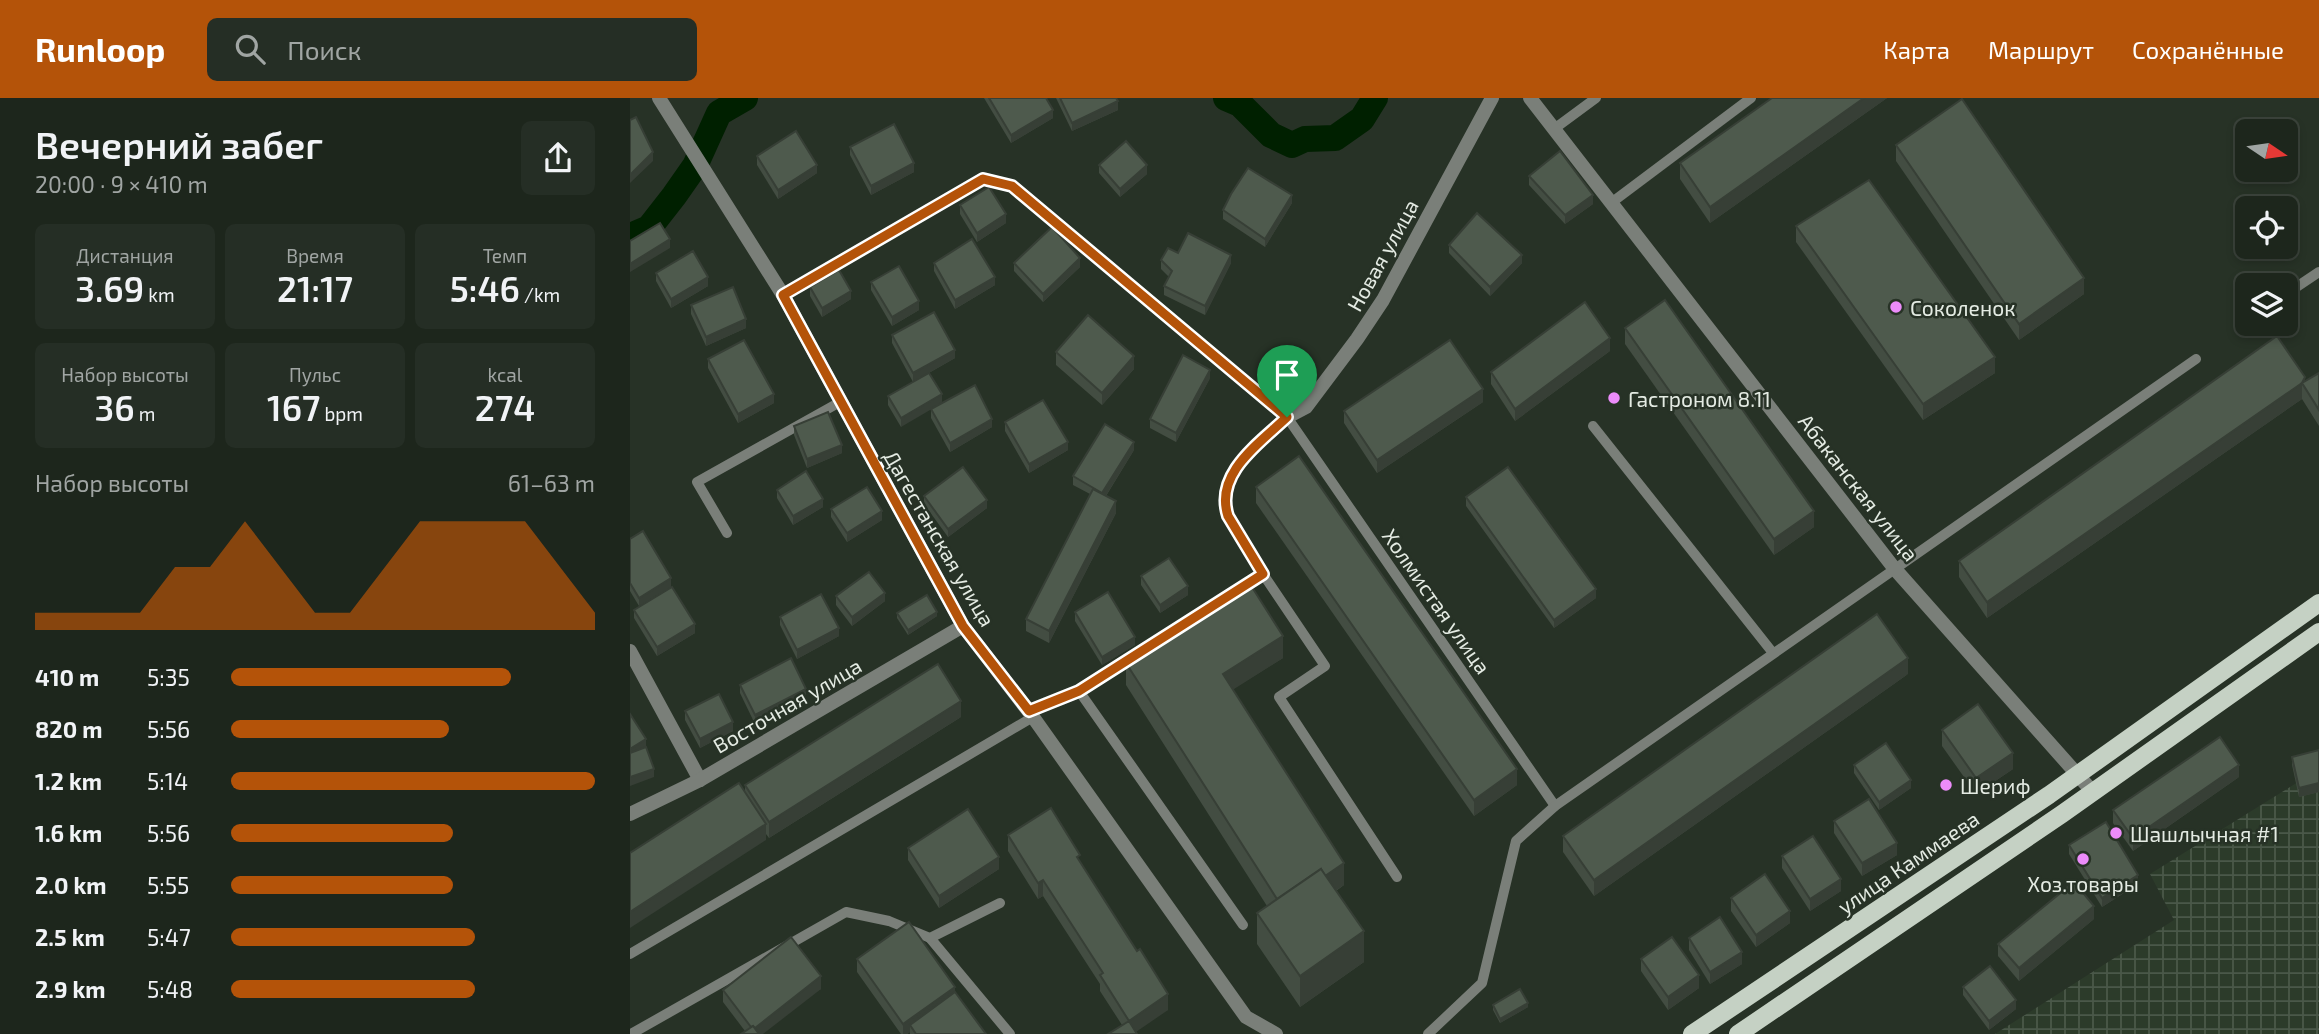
<!DOCTYPE html>
<html lang="ru">
<head>
<meta charset="utf-8">
<style>
	body { margin:0; font-family:"Exo 2",sans-serif; background:#252e25; color:#f1f3f6; height:100vh; display:flex; flex-direction:column; font-size:26px; white-space:nowrap }
	* { box-sizing:border-box; margin:0 }
	p { font-size:23px; color:#a0a5a3 }
	.icon { flex:none; width:38px; height:38px; fill:none; stroke:currentColor; stroke-width:2; stroke-linecap:round; stroke-linejoin:round }
	.map { position:relative; flex:1; overflow:hidden }
	.details { display:flex; flex-direction:column; background:#1d261c; width:630px }
	.details>* { flex:none }
	.needle { width:46px; rotate:103deg }
	.controls { position:absolute; left:1605px; top:21px; display:grid; gap:14px }
	.controls a { display:grid; place-items:center; width:63px; height:63px; border-radius:10px; background:#1d261c; box-shadow:0 4px 10px #0003,0 0 0 2px #3b433b; font-size:35px }
	.pin { position:absolute; display:grid; place-items:center; width:60px; height:60px; color:#fff; margin:-72px -30px; border-radius:50% 50% 50% 0; rotate:-45deg; box-shadow:0 0 7px #0007 }
	.pin .icon { rotate:45deg }
	.round { display:grid; place-items:center; flex:none; width:74px; height:74px; border-radius:10px; background:#252e25 }
	.head { display:flex; align-items:center; justify-content:space-between; height:119px; padding:0 35px }
	h1 { font-size:38px; font-weight:600; line-height:52px }
	.metrics { display:grid; grid-template-columns:repeat(3,1fr); gap:10px; height:119px; padding:7px 35px }
	.metrics div { display:grid; align-content:center; border-radius:10px; background:#252e25; text-align:center }
	.metrics b { font-size:35px; font-weight:600 }
	.metrics small { font-size:19px; font-weight:400 }
	.metrics p { font-size:19px }
	.chart { height:196px; padding:14px 35px }
	.chart p { display:flex; justify-content:space-between }
	.chart svg { width:100%; height:126px; margin-top:7px; fill:#b45309; opacity:.7 }
	ul { padding:0 35px; list-style:none; font-size:23px }
	li { display:grid; grid-template-columns:112px 84px 1fr; align-items:center; height:52px }
	li i { height:18px; border-radius:9px; background:#b45309 }
	header { display:flex; align-items:center; gap:42px; box-sizing:border-box; height:98px; padding:0 35px; background:#b45309; color:#fff }
	header strong { font-size:33px }
	nav { display:flex; gap:38px; margin-inline-start:auto; font-size:24px }
	.search { width:490px; height:63px; background:#252e25; display:flex; align-items:center; gap:18px; box-sizing:border-box; padding:0 24px; border-radius:10px; color:#a0a5a3; font-size:26px }
	main { display:flex; flex:1; min-height:0 }
	.map>svg:first-child { display:block }
	.industrial { fill:url(#industrial-grid) }
	.lines { fill:none; stroke-linecap:round; stroke-linejoin:round }
	.canal { stroke:#002000; stroke-width:26 }
	.lane { stroke:#7a7f79; stroke-width:10 }
	.street { stroke:#7a7f79; stroke-width:14 }
	.primary { stroke:#c5d1c4; stroke-width:18 }
	.wall { fill:#434d42 }
	.shaded-wall { fill:#373f36 }
	.building { fill:#4e5a4d; stroke:#373f36; stroke-width:2 }
	.route-casing { stroke:#fff; stroke-width:14 }
	.route { stroke:#b45309; stroke-width:9 }
	.poi-dot { fill:#ec8cfa; stroke:#273226; stroke-width:2.5 }
	.labels { text-anchor:middle; dominant-baseline:central; stroke-width:5; stroke-linejoin:round; paint-order:stroke }
	.street-label { font-size:21px; fill:#e4ebe3; stroke:#273226 }
	.poi-label { font-size:21px; fill:#e4ebe3; stroke:#273226; text-anchor:start }
</style>
</head>
<body>
<header>
<strong>Runloop</strong>
<div class="search"><svg class="icon" aria-label="search" viewBox="0 0 24 24"><circle cx="10" cy="10" r="6"/><path d="M15 15l6 6"/></svg>Поиск</div>
<nav><a>Карта</a><a>Маршрут</a><a>Сохранённые</a></nav>
</header>
<main>
<section class="details">
<div class="head"><div><h1>Вечерний забег</h1><p>20:00 · 9 × 410 m</p></div><a class="round"><svg class="icon" aria-label="share" viewBox="0 0 24 24"><path d="M12 15V3M7 8l5-5 5 5M5 13v7h14v-7"/></svg></a></div>
<div class="metrics">
<div><p>Дистанция</p><b>3.69<small> km</small></b></div>
<div><p>Время</p><b>21:17</b></div>
<div><p>Темп</p><b>5:46<small> /km</small></b></div>
</div>
<div class="metrics">
<div><p>Набор высоты</p><b>36<small> m</small></b></div>
<div><p>Пульс</p><b>167<small> bpm</small></b></div>
<div><p>kcal</p><b>274</b></div>
</div>
<div class="chart"><p><span>Набор высоты</span>61–63 m</p>
<svg viewBox="0 0 160 44" preserveAspectRatio="none"><path d="M0 44V38L10 38L20 38L30 38L40 22L50 22L60 6L70 22L80 38L90 38L100 22L110 6L120 6L130 6L140 6L150 22L160 38V44z"/></svg>
</div>
<ul>
<li><b>410 m</b>5:35<i style="width:77%"></i></li>
<li><b>820 m</b>5:56<i style="width:60%"></i></li>
<li><b>1.2 km</b>5:14<i style="width:100%"></i></li>
<li><b>1.6 km</b>5:56<i style="width:61%"></i></li>
<li><b>2.0 km</b>5:55<i style="width:61%"></i></li>
<li><b>2.5 km</b>5:47<i style="width:67%"></i></li>
<li><b>2.9 km</b>5:48<i style="width:67%"></i></li>
</ul>
</section>
<div class="map">
<svg width="1689" height="936" viewBox="0 0 1689 936">
	<defs>
		<pattern id="industrial-grid" width="8" height="8" patternUnits="userSpaceOnUse" patternTransform="scale(1.75)"><rect width="8" height="8" fill="#2c3b2a"/><path d="M0 4h8M4 0v8" fill="none" stroke="#4a5849"/></pattern>
	</defs>
	<rect width="100%" height="100%" fill="#273226"/>
	<!-- industrial -->
	<path class="industrial" d="M1689,671V936H1365L1544,822L1520,776Z"/>
	<g class="lines">
		<!-- canal -->
		<g class="canal">
			<path d="M596,0L610,6L641,37L662,47L675,41L705,40L732,21L745,0"/>
			<path d="M0,138L19,130L44,98L65,68L89,15L115,0"/>
		</g>
		<!-- lane -->
		<g class="lane">
			<path d="M924,31L966,0"/>
			<path d="M981,105L1121,0"/>
			<path d="M1656,196L1689,174"/>
			<path d="M153,197L353,81L382,88L657,319L925,708"/>
			<path d="M963,328L1143,555"/>
			<path d="M97,435L67,384L210,304"/>
			<path d="M633,476L598,418C584,374 630,345 657,319"/>
			<path d="M449,593L613,827"/>
			<path d="M399,613L449,593L633,476L695,568L649,599L767,779"/>
			<path d="M300,840L380,936"/>
			<path d="M0,856L403,619"/>
			<path d="M1,936L216,814L259,823L300,840L370,805"/>
			<path d="M798,936L852,885L886,743L925,708L1566,261"/>
		</g>
		<!-- street -->
		<g class="street">
			<path d="M29,0L153,197L333,528L403,619L616,919L646,936"/>
			<path d="M900,0L1264,470L1462,693"/>
			<path d="M657,319L676,309L727,241L753,202L862,0"/>
			<path d="M0,553L70,682"/>
			<path d="M0,716L70,682L333,528"/>
		</g>
		<!-- primary -->
		<g class="primary">
			<path d="M1062,936L1419,697L1689,505"/>
			<path d="M1108,936L1432,716L1689,534"/>
		</g>
	</g>
	<!-- wall -->
	<g class="wall">
		<path d="M354,0H416L423,20L381,45Z"/>
		<path d="M426,0H486L488,12L442,33Z"/>
		<path d="M1142,0H1257L1080,125L1050,81V65Z"/>
		<path d="M1266,47L1454,196L1389,242L1266,63Z"/>
		<path d="M220,49L284,74L241,97L220,57Z"/>
		<path d="M127,58L187,75L148,101L127,67Z"/>
		<path d="M469,67L517,76L490,99L469,75Z"/>
		<path d="M899,78L963,106L935,126L899,87Z"/>
		<path d="M662,105L635,149L593,121V112Z"/>
		<path d="M330,107L376,125L347,144L330,116Z"/>
		<path d="M1166,128L1365,275L1293,322L1166,144Z"/>
		<path d="M819,147L892,165L860,198L819,155Z"/>
		<path d="M548,155L601,165L575,217L534,197V188L539,179L531,171V162Z"/>
		<path d="M304,165L365,187L325,211L304,173Z"/>
		<path d="M384,165L450,169L413,204L384,173Z"/>
		<path d="M26,175L78,188L41,210L26,183Z"/>
		<path d="M241,184L289,212L262,228L241,192Z"/>
		<path d="M180,189L221,201L192,219L180,198Z"/>
		<path d="M61,207L116,230L76,248L61,216Z"/>
		<path d="M995,230L1184,429L1144,457L995,246Z"/>
		<path d="M262,237L325,260L283,284L262,245Z"/>
		<path d="M980,253L885,323L861,286V274Z"/>
		<path d="M426,254L504,271L472,307L426,267Z"/>
		<path d="M78,261L144,305L108,325L78,270Z"/>
		<path d="M299,275L271,329L258,307V298Z"/>
		<path d="M1689,275V328L1672,301L1357,520L1329,479V463L1675,283Z"/>
		<path d="M580,280L546,344L520,330V321Z"/>
		<path d="M853,304L747,375L714,325V313Z"/>
		<path d="M301,311L362,329L320,354L301,320Z"/>
		<path d="M375,324L438,352L399,375L375,333Z"/>
		<path d="M164,328L212,355L177,370L164,337Z"/>
		<path d="M504,352L476,398L486,415L419,545L396,533V521L460,396L443,387V378Z"/>
		<path d="M626,389L887,687L844,718L626,405Z"/>
		<path d="M147,392L193,409L163,427L147,400Z"/>
		<path d="M294,398L357,410L318,439L294,406Z"/>
		<path d="M836,399L966,500L924,530L836,408Z"/>
		<path d="M201,411L252,422L217,444L201,419Z"/>
		<path d="M0,441L41,489L9,508L0,493Z"/>
		<path d="M511,478L558,497L530,515L511,487Z"/>
		<path d="M206,498L255,503L222,528L206,507Z"/>
		<path d="M4,512L65,535L27,558L4,520Z"/>
		<path d="M445,514L505,547L472,567L445,523Z"/>
		<path d="M267,515L307,518L278,537L267,520Z"/>
		<path d="M150,519L209,538L167,561L150,527Z"/>
		<path d="M653,560L603,591L714,787L706,793L734,864L670,909L627,846V815L637,808L496,587V565Z"/>
		<path d="M1278,576L964,798L933,754V738Z"/>
		<path d="M110,587L176,600L125,626L110,595Z"/>
		<path d="M55,613L103,633L70,650L55,622Z"/>
		<path d="M331,619L139,740L136,736V742L115,694V687Z"/>
		<path d="M1312,632L1383,671L1346,696L1312,648Z"/>
		<path d="M1689,652V694L1669,699L1662,667V659Z"/>
		<path d="M1224,667L1281,690L1249,712L1224,675Z"/>
		<path d="M1609,679L1503,753L1483,725V712Z"/>
		<path d="M1204,723L1267,757L1232,778L1204,735Z"/>
		<path d="M378,737L450,765L538,912L492,927L470,893V886L413,798L408,801L378,753Z"/>
		<path d="M1439,747L1508,786L1472,809L1439,756Z"/>
		<path d="M278,750L369,771L309,810L278,762Z"/>
		<path d="M1152,758L1211,793L1180,813L1152,770Z"/>
		<path d="M1101,800L1160,825L1126,849L1101,813Z"/>
		<path d="M1464,821L1389,883L1368,858V846Z"/>
		<path d="M1059,840L1112,866L1080,886L1059,852Z"/>
		<path d="M227,861L325,894L356,936H280V934L277,936H271L227,874Z"/>
		<path d="M1011,861L1069,890L1038,912L1011,873Z"/>
		<path d="M1333,889L1386,911L1359,932L1333,897Z"/>
		<path d="M191,891L115,933L93,904V892Z"/>
		<path d="M863,907L898,909L870,925L863,912Z"/>
	</g>
	<!-- shaded-wall -->
	<g class="shaded-wall">
		<path d="M1234,0H1257L1080,125V109Z"/>
		<path d="M488,3V12L442,33V25Z"/>
		<path d="M423,12V20L381,45V37Z"/>
		<path d="M23,54V63L0,85V77Z"/>
		<path d="M284,65V74L241,97V88Z"/>
		<path d="M187,67V75L148,101V92Z"/>
		<path d="M517,67V76L490,99V91Z"/>
		<path d="M662,97V105L635,149V141Z"/>
		<path d="M963,97V106L935,126V117Z"/>
		<path d="M376,116V125L347,144V135Z"/>
		<path d="M40,141V150L0,174V166Z"/>
		<path d="M601,157V165L575,217V208Z"/>
		<path d="M892,157V165L860,198V189Z"/>
		<path d="M450,160V169L413,204V196Z"/>
		<path d="M78,179V188L41,210V201Z"/>
		<path d="M365,179V187L325,211V202Z"/>
		<path d="M1454,180V196L1389,242V226Z"/>
		<path d="M221,193V201L192,219V210Z"/>
		<path d="M289,203V212L262,228V219Z"/>
		<path d="M116,221V230L76,248V239Z"/>
		<path d="M980,240V253L885,323V311Z"/>
		<path d="M325,252V260L283,284V275Z"/>
		<path d="M504,258V271L472,307V295Z"/>
		<path d="M1365,259V275L1293,322V306Z"/>
		<path d="M580,272V280L546,344V335Z"/>
		<path d="M1675,279V290L1672,286V301L1357,520V504Z"/>
		<path d="M853,291V304L747,375V362Z"/>
		<path d="M144,296V305L108,325V316Z"/>
		<path d="M312,296V305L271,329V320Z"/>
		<path d="M362,321V329L320,354V345Z"/>
		<path d="M438,344V352L399,375V366Z"/>
		<path d="M504,344V352L472,404V395Z"/>
		<path d="M212,347V355L177,370V361Z"/>
		<path d="M193,401V409L163,427V418Z"/>
		<path d="M357,402V410L318,439V431Z"/>
		<path d="M486,403V415L419,545V533Z"/>
		<path d="M252,413V422L217,444V435Z"/>
		<path d="M1184,413V429L1144,457V441Z"/>
		<path d="M41,480V489L9,508V500Z"/>
		<path d="M558,488V497L530,515V507Z"/>
		<path d="M966,491V500L924,530V522Z"/>
		<path d="M255,495V503L222,528V519Z"/>
		<path d="M307,514V518L278,537V532Z"/>
		<path d="M65,526V535L27,558V549Z"/>
		<path d="M209,530V538L167,561V552Z"/>
		<path d="M653,538V560L593,598V576Z"/>
		<path d="M505,539V547L472,567V559Z"/>
		<path d="M1278,560V576L964,798V782Z"/>
		<path d="M176,591V600L125,626V617Z"/>
		<path d="M331,603V619L139,740V724Z"/>
		<path d="M103,624V633L70,650V641Z"/>
		<path d="M16,641V650L0,660V651Z"/>
		<path d="M1383,655V671L1346,696V680Z"/>
		<path d="M1609,667V679L1503,753V740Z"/>
		<path d="M24,671V679L0,688V679Z"/>
		<path d="M887,671V687L844,718V702Z"/>
		<path d="M1281,682V690L1249,712V704Z"/>
		<path d="M1689,685V694L1669,699V690Z"/>
		<path d="M136,726V742L0,830V814Z"/>
		<path d="M1267,745V757L1232,778V765Z"/>
		<path d="M369,759V771L309,810V798Z"/>
		<path d="M714,765V787L651,829V808Z"/>
		<path d="M1508,777V786L1472,809V800Z"/>
		<path d="M1211,781V793L1180,813V801Z"/>
		<path d="M413,782V798L408,801V785Z"/>
		<path d="M1464,808V821L1389,883V870Z"/>
		<path d="M1160,813V825L1126,849V837Z"/>
		<path d="M734,833V864L670,909V878Z"/>
		<path d="M1112,854V866L1080,886V874Z"/>
		<path d="M1069,877V890L1038,912V899Z"/>
		<path d="M191,878V891L133,936H123V931Z"/>
		<path d="M325,889V902L280,927V934L277,936H273V926Z"/>
		<path d="M538,896V912L503,936L499,923Z"/>
		<path d="M1386,902V911L1359,932V923Z"/>
		<path d="M898,905V909L870,925V921Z"/>
	</g>
	<!-- building -->
	<g class="building">
		<path d="M359,0H416L423,12L381,37Z"/>
		<path d="M430,0H486L488,3L442,25Z"/>
		<path d="M1142,0H1234L1080,109L1050,65Z"/>
		<path d="M1332,1L1454,180L1389,226L1266,47Z"/>
		<path d="M6,19L23,54L0,77V22Z"/>
		<path d="M264,26L284,65L241,88L220,49Z"/>
		<path d="M166,33L187,67L148,92L127,58Z"/>
		<path d="M496,43L517,67L490,91L469,67Z"/>
		<path d="M930,53L963,97L935,117L899,78Z"/>
		<path d="M618,70L662,97L635,141L593,112L601,96Z"/>
		<path d="M1239,82L1365,259L1293,306L1166,128Z"/>
		<path d="M359,89L376,116L347,135L330,107Z"/>
		<path d="M847,115L892,157L860,189L819,147Z"/>
		<path d="M30,125L40,141L0,166V143Z"/>
		<path d="M422,129L450,160L413,196L384,165Z"/>
		<path d="M558,135L601,157L575,208L534,188L542,173L531,162L538,150L548,155Z"/>
		<path d="M342,141L365,179L325,202L304,165Z"/>
		<path d="M63,153L78,179L41,201L26,175Z"/>
		<path d="M269,168L289,203L262,219L241,184Z"/>
		<path d="M209,172L221,193L192,210L180,189Z"/>
		<path d="M103,189L116,221L76,239L61,207Z"/>
		<path d="M1035,202L1184,413L1144,441L995,230Z"/>
		<path d="M955,204L980,240L885,311L861,274Z"/>
		<path d="M304,214L325,252L283,275L262,237Z"/>
		<path d="M458,217L504,258L472,295L426,254Z"/>
		<path d="M1647,238L1675,279L1672,285L1357,504L1329,463Z"/>
		<path d="M114,242L144,296L108,316L78,261Z"/>
		<path d="M820,242L853,291L747,362L714,313Z"/>
		<path d="M553,257L580,272L546,335L520,321Z"/>
		<path d="M299,275L312,296L271,320L258,298Z"/>
		<path d="M1689,275V312L1672,285Z"/>
		<path d="M345,287L362,321L320,345L301,311Z"/>
		<path d="M413,302L438,344L399,366L375,324Z"/>
		<path d="M198,314L212,347L177,361L164,328Z"/>
		<path d="M475,326L504,344L472,395L443,378Z"/>
		<path d="M669,358L887,671L844,702L626,389Z"/>
		<path d="M333,369L357,402L318,431L294,398Z"/>
		<path d="M878,369L966,491L924,522L836,399Z"/>
		<path d="M176,373L193,401L163,418L147,392Z"/>
		<path d="M237,389L252,413L217,435L201,411Z"/>
		<path d="M463,391L486,403L419,533L396,521Z"/>
		<path d="M13,433L41,480L9,500L0,485V441Z"/>
		<path d="M539,460L558,488L530,507L511,478Z"/>
		<path d="M239,474L255,495L222,519L206,498Z"/>
		<path d="M620,486L653,538L593,576L714,765L695,778L691,771L647,801L496,565Z"/>
		<path d="M42,489L65,526L27,549L4,512Z"/>
		<path d="M478,494L505,539L472,559L445,514Z"/>
		<path d="M191,496L209,530L167,552L150,519Z"/>
		<path d="M297,497L307,514L278,532L267,515Z"/>
		<path d="M1247,516L1278,560L964,782L933,738Z"/>
		<path d="M161,560L176,591L125,617L110,587Z"/>
		<path d="M308,566L331,603L139,724L115,687Z"/>
		<path d="M89,596L103,624L70,641L55,613Z"/>
		<path d="M1348,606L1383,655L1346,680L1312,632Z"/>
		<path d="M0,616L16,641L0,651Z"/>
		<path d="M1590,639L1609,667L1503,740L1483,712Z"/>
		<path d="M1256,645L1281,682L1249,704L1224,667Z"/>
		<path d="M16,649L24,671L0,679V655Z"/>
		<path d="M1689,652V685L1669,690L1662,659Z"/>
		<path d="M109,685L136,726L0,814V755Z"/>
		<path d="M1239,701L1267,745L1232,765L1204,723Z"/>
		<path d="M421,710L450,757L447,759L507,853L510,851L538,896L499,923L507,936H478L499,923L470,877L473,875L413,782L408,785L378,737Z"/>
		<path d="M338,711L369,759L309,798L278,750Z"/>
		<path d="M1476,724L1508,777L1472,800L1439,747Z"/>
		<path d="M1183,738L1211,781L1180,801L1152,758Z"/>
		<path d="M691,771L734,833L670,878L627,815Z"/>
		<path d="M1135,776L1160,813L1126,837L1101,800Z"/>
		<path d="M1444,784L1464,808L1389,870L1368,846Z"/>
		<path d="M1090,819L1112,854L1080,874L1059,840Z"/>
		<path d="M279,824L325,889L273,926L227,861Z"/>
		<path d="M161,839L191,878L125,930L123,928L121,929L93,892Z"/>
		<path d="M1042,839L1069,877L1038,899L1011,861Z"/>
		<path d="M1360,868L1386,902L1359,923L1333,889Z"/>
		<path d="M890,891L898,905L870,921L863,907Z"/>
		<path d="M325,894L356,936H286L280,927Z"/>
		<path d="M123,928L129,936H111Z"/>
	</g>
	<g class="lines">
		<!-- route casing -->
		<g class="route-casing">
			<path id="route" d="M353,81L382,88L657,319C630,345 584,375 598,418L633,476L449,593L399,613L333,528L153,197Z"/>
		</g>
		<!-- route -->
		<use href="#route" class="route"/>
	</g>
	<!-- markers -->
	<g class="poi-dot">
		<circle cx="1266" cy="209" r="7"/>
		<circle cx="984" cy="300" r="7"/>
		<circle cx="1316" cy="687" r="7"/>
		<circle cx="1486" cy="735" r="7"/>
		<circle cx="1453" cy="761" r="7"/>
	</g>
	<g class="labels">
		<!-- street labels -->
		<g class="street-label">
			<text transform="translate(752 157) rotate(-61)">Новая улица</text>
			<text transform="translate(1229 389) rotate(52)">Абаканская улица</text>
			<text transform="translate(310 440) rotate(60)">Дагестанская улица</text>
			<text transform="translate(807 503) rotate(55)">Холмистая улица</text>
			<text transform="translate(157 607) rotate(-30)">Восточная улица</text>
			<text transform="translate(1278 764) rotate(-34)">улица Каммаева</text>
		</g>
		<!-- poi labels -->
		<g class="poi-label">
			<text x="1280" y="209">Соколенок</text>
			<text x="998" y="300">Гастроном 8.11</text>
			<text x="1330" y="687">Шериф</text>
			<text x="1500" y="735">Шашлычная #1</text>
			<text x="1453" y="785" text-anchor="middle">Хоз.товары</text>
		</g>
	</g>
</svg>
<div class="controls">
<a><svg class="needle" viewBox="-14 -14 28 28"><path d="M0-13l5 13h-10z" fill="#e53935"/><path d="M0 13l5-13h-10z" fill="#a0a5a3"/></svg></a>
<a><svg class="icon" aria-label="locate" viewBox="0 0 24 24"><circle cx="12" cy="12" r="6"/><path d="M12 2v4M12 18v4M2 12h4M18 12h4"/></svg></a>
<a><svg class="icon" aria-label="layers" viewBox="0 0 24 24"><path d="M12 4l9 5-9 5-9-5zM3 14l9 5 9-5"/></svg></a>
</div>
<div class="pin" style="left:657px;top:319px;background:#1e9e55"><svg class="icon" aria-label="arrive" viewBox="0 0 24 24"><path d="M6 21V4h12l-3 4 3 4H6"/></svg></div>
</div>
</main>
</body>
</html>
